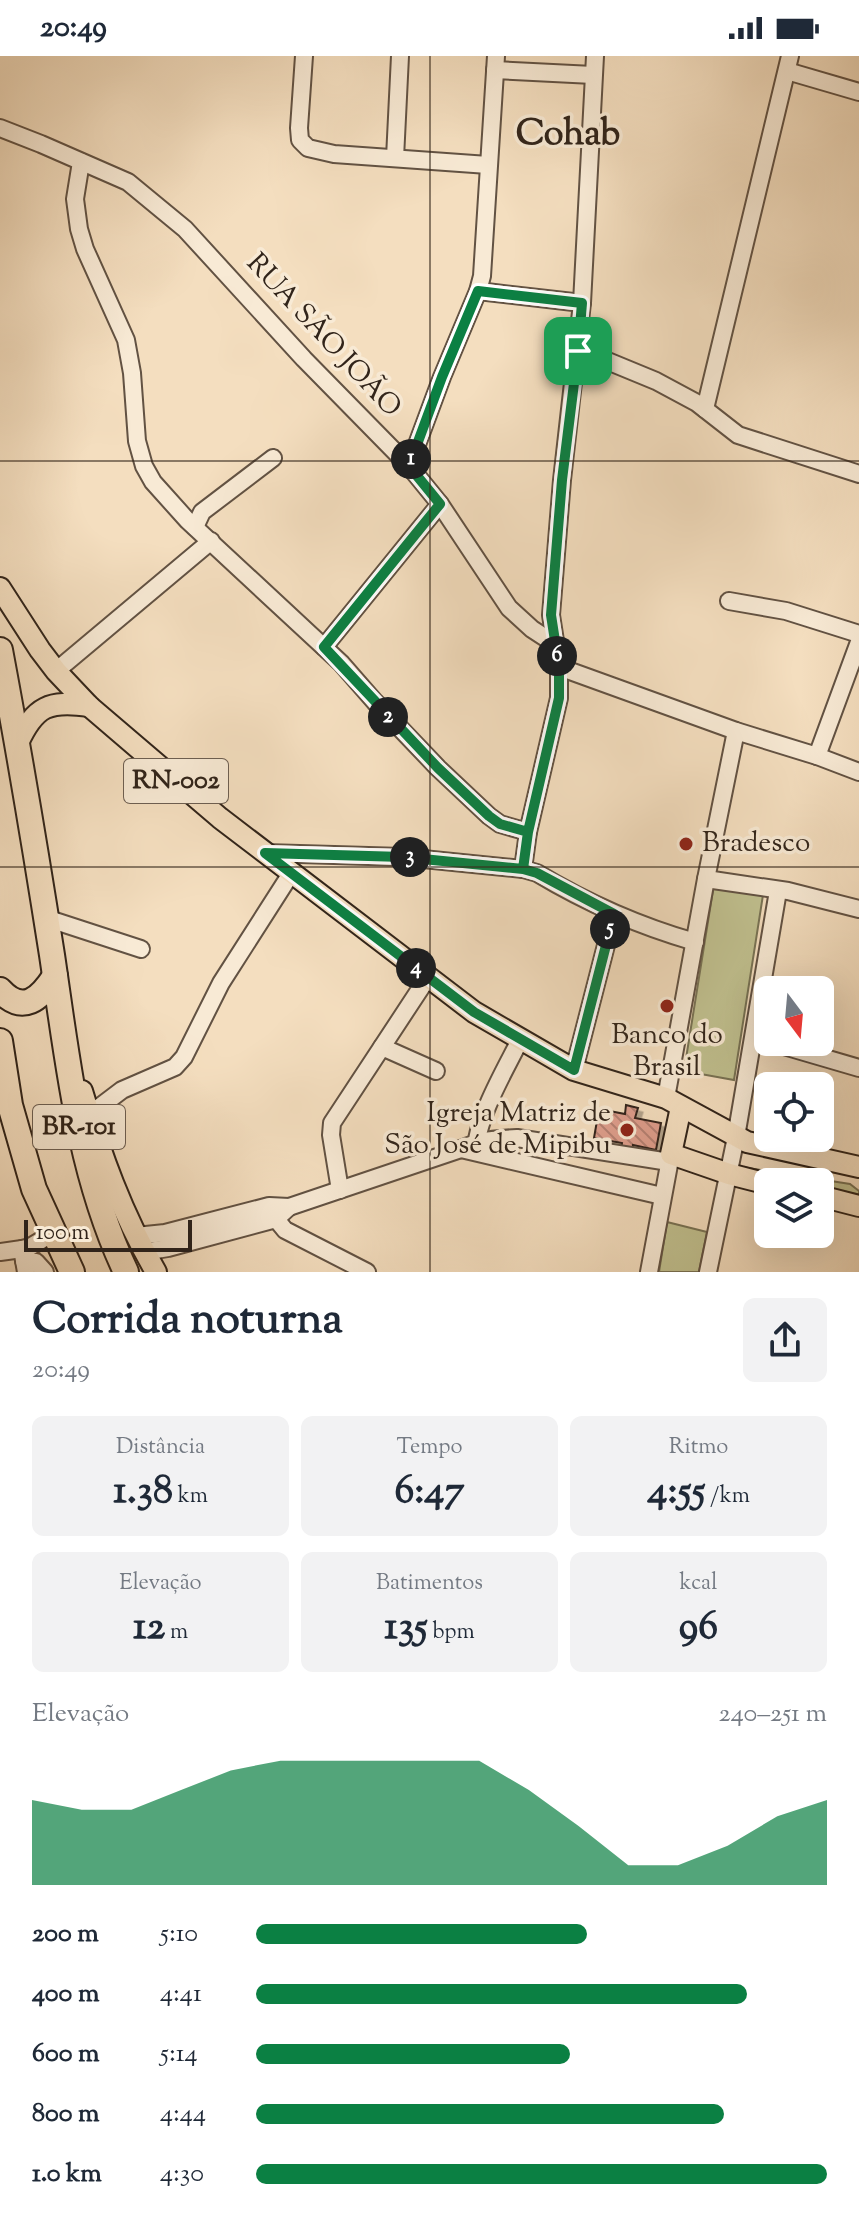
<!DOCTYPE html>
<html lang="pt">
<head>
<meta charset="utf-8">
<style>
	body { margin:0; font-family:"Sorts Mill Goudy",serif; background:#f2f2f3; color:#1f2937; height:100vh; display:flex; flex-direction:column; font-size:30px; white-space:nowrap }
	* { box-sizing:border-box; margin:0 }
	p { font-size:26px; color:#747a83 }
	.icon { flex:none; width:44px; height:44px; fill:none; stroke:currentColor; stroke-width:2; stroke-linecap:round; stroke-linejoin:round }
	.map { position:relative; height:1216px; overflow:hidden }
	.panel { display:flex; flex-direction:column; background:#fff; flex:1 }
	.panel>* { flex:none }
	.needle { width:52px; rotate:164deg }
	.tools { position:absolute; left:754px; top:920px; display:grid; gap:16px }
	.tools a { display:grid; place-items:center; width:80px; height:80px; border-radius:12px; background:#fff; box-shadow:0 8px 32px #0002; font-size:40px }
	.scale { position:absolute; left:24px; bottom:20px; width:168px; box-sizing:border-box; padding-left:8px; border:4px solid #31241a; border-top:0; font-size:22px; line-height:28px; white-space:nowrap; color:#31241a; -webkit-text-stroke:6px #f8ead5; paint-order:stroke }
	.pin { position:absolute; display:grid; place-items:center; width:68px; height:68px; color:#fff; margin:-34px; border-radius:16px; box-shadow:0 4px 12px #0006 }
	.km { position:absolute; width:40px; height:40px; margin:-20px; border-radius:50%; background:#222; color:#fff; font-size:22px; line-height:40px; text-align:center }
	.round { display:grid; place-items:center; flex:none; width:84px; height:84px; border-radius:12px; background:#f2f2f3 }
	.headline { display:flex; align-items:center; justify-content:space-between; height:136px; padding:0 32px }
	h1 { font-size:44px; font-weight:700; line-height:60px }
	.figures { display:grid; grid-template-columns:repeat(3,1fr); gap:12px; height:136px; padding:8px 32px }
	.figures div { display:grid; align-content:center; border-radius:12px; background:#f2f2f3; text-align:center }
	.figures b { font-size:40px; font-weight:700 }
	.figures small { font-size:22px; font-weight:400 }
	.figures p { font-size:22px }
	.chart { height:224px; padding:16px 32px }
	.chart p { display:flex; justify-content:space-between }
	.chart svg { width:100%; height:144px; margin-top:8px; fill:#0b8043; opacity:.7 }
	ul { padding:0 32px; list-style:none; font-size:26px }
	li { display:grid; grid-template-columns:128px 96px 1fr; align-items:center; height:60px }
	li i { height:20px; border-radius:10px; background:#0b8043 }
	.status { display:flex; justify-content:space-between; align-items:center; height:56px; padding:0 40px; background:#fff; direction:ltr }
	.status svg { height:22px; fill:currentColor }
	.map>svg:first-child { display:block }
	.park { fill:#c0c08f; stroke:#787254; stroke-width:2 }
	.building { fill:url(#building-back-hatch); stroke:#31241a; stroke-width:2; filter:url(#shadow) }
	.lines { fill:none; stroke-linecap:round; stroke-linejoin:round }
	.minor-casing { stroke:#625243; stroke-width:20 }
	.major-casing { stroke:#31241a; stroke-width:24 }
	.highway-casing { stroke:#31241a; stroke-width:28 }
	.minor { stroke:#f8ead5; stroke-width:16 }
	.major { stroke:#f4debf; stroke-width:20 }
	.highway { stroke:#f4debf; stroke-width:24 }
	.route-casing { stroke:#fff; stroke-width:16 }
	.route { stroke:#0b8043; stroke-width:10 }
	.grid { fill:none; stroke:#31241a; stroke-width:2; stroke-opacity:0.55 }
	.poi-dot { fill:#8f2418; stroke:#f8ead5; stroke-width:3 }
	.labels { text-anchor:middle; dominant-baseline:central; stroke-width:7; stroke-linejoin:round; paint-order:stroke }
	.shield { fill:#f8ead5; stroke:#6d5f52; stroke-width:2 }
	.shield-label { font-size:26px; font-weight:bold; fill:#31241a }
	.street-label { font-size:28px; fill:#31241a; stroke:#f8ead5 }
	.poi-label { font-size:28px; fill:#31241a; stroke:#f8ead5; text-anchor:start }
	.district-label { font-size:36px; font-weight:bold; fill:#31241a; stroke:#f8ead5 }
</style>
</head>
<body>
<div class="status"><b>20:49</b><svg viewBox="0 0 49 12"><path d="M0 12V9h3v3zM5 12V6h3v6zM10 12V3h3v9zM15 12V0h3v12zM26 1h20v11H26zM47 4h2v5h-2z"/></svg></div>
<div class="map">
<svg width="859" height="1216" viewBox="0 0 859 1216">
	<defs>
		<pattern id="building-back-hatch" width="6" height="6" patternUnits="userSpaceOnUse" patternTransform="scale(2)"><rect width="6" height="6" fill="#de9d8c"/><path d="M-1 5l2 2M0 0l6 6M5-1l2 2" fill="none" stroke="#b58072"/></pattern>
		<filter id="shadow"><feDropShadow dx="4.5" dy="4.5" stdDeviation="0" flood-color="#0004"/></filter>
	</defs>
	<rect width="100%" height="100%" fill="#f4debf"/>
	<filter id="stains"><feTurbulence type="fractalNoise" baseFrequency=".0025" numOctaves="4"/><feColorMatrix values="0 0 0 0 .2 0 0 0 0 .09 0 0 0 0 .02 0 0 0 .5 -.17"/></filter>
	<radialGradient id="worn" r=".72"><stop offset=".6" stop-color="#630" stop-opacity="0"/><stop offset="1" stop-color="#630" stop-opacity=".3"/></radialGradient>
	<!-- park -->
	<g class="park">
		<path d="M714,828L763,839L734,1024L684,1015Z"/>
		<path d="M742,1111L850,1128L859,1135V1157L820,1147V1126H768Z"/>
		<path d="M667,1166L707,1176L699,1216H659Z"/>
	</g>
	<!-- building -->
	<path class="building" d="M626,1049L638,1052L635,1062L661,1067L656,1094L633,1089L632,1096L621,1094L622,1087L594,1082L599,1053L625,1058Z"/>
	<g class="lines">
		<!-- minor casing -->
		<g class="minor-casing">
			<g id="minor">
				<path d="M304,0L299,72L300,84L308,92L334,98L488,109"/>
				<path d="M495,14L593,19"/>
				<path d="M787,15L859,36"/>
				<path d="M0,72L41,88L128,126L185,173L304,303L409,410L440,448L509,552L532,573L555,588"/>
				<path d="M395,102L400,0"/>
				<path d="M81,106L75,143L79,173L85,193L126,284L132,317L137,385L144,410L153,426L188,465L341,607L375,646L438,712L489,760L500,768L528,776"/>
				<path d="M478,235L582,247"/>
				<path d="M578,295L605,304L656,325L697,347L738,379L859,418"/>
				<path d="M705,353L790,0"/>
				<path d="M409,410L442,321L478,235L482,220L496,0"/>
				<path d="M195,471L202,456L273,402"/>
				<path d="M729,545L786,555L859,578"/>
				<path d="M324,591L440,448"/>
				<path d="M559,611L736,675L817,700L859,716"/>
				<path d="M56,615L211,485"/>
				<path d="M817,700L859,586"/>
				<path d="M265,797L403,801L523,813L537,817C587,847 639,870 695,886"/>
				<path d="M523,813L528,776L559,642V611L551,559L562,424L582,247L595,0"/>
				<path d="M706,823L788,835L859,853"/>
				<path d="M46,862L141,893"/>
				<path d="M770,986L859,1012"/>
				<path d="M382,991L436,1015"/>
				<path d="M574,1014L614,858"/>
				<path d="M666,1042L706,823L736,675"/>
				<path d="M89,1059L122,1034L175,1011L184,1001L221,927L292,816"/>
				<path d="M461,1093L662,1140"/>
				<path d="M476,1095C476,1063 505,1014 520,984"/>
				<path d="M340,1134L331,1079L332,1067L428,921"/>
				<path d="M272,1155L276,1163L285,1174L367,1216"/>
				<path d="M136,1180L165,1177L269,1150L289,1151L461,1093C480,1084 497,1083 517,1082L669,1106"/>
				<path d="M0,1196L22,1193"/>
				<path d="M144,1196L168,1192L276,1163L289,1151"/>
				<path d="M24,1205L36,1206L45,1216"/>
				<path d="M26,1216L22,1193L30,1191L53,1177"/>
				<path d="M649,1216L671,1098"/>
				<path d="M708,1216L736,1081L778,835"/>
			</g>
		</g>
		<!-- major casing -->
		<g class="major-casing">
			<g id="major">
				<path d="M0,532L40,594L56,615L89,650L220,762L474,956L574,1014L666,1042L747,1086L859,1111"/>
				<path d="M18,687C35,650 49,644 89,650"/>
				<path d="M82,1035C101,1099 122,1158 156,1216"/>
				<path d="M681,1051L671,1098L729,1118L768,1128"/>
				<path d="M820,1140L859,1150"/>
			</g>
		</g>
		<!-- highway casing -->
		<g class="highway-casing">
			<g id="highway">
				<path d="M0,594C19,695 36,797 52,899C68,1007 79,1117 126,1216"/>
				<path d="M0,934C23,959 40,943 55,920"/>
				<path d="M0,985L10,1049L34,1133L72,1216"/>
			</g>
		</g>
		<!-- minor -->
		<use href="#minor" class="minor"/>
		<!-- major -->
		<use href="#major" class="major"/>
		<!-- highway -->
		<use href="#highway" class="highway"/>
	</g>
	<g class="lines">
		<!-- route casing -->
		<g class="route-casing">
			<path id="route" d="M578,295L582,247L478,235L442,321L409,410L440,448L324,591L438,712L489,760L500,768L528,776L523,813L403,801L265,797L474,956L574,1014L614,858L537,817L523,813L528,776L559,642V611L551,559L562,424L578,295"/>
		</g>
		<!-- route -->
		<use href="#route" class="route"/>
	</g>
	<!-- grid -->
	<path class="grid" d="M430,0V1216M0,405H859M0,811H859"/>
	<!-- markers -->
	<g class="poi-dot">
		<circle cx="686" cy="788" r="8"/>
		<circle cx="667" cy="950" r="8"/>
		<circle cx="627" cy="1074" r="8"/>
	</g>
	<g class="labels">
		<!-- shield labels -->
		<g class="shield">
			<rect x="124" y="703" width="104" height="44" rx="6"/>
			<rect x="33" y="1049" width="92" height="44" rx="6"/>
		</g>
		<g class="shield-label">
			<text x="176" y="725">RN-002</text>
			<text x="79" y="1071">BR-101</text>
		</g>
		<!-- street labels -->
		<g class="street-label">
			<text transform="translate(323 280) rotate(47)">RUA SÃO JOÃO</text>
		</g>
		<!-- poi labels -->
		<g class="poi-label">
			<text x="702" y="788">Bradesco</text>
			<text x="667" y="980" text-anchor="middle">Banco do<tspan x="667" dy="32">Brasil</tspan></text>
			<text x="611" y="1058" text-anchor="end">Igreja Matriz de<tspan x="611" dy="32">São José de Mipibu</tspan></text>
		</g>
		<!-- district labels -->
		<g class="district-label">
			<text x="568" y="79">Cohab</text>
		</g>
	</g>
	<rect width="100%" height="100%" filter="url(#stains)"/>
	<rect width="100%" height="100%" fill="url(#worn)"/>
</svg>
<div class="tools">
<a><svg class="needle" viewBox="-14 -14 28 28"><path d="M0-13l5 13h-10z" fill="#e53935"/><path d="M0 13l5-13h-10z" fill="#747a83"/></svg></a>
<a><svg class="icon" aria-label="locate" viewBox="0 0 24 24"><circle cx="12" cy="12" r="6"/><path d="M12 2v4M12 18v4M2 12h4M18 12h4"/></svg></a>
<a><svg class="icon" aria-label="layers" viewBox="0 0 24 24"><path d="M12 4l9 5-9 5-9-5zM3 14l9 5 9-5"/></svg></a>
</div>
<div class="scale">100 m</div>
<div class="pin" style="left:578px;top:295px;background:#1e9e55"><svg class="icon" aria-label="arrive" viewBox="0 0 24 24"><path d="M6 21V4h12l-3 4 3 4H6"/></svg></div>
<b class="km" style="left:411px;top:403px">1</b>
<b class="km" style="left:388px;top:661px">2</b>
<b class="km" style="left:410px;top:801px">3</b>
<b class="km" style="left:416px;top:912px">4</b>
<b class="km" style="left:610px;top:873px">5</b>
<b class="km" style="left:557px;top:600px">6</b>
</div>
<section class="panel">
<div class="headline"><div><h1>Corrida noturna</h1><p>20:49</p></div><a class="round"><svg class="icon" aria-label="share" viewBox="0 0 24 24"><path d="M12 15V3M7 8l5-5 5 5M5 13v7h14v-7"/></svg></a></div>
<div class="figures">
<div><p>Distância</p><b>1.38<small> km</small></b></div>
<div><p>Tempo</p><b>6:47</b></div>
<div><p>Ritmo</p><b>4:55<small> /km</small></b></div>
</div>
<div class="figures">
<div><p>Elevação</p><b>12<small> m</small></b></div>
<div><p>Batimentos</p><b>135<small> bpm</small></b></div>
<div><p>kcal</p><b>96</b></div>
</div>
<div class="chart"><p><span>Elevação</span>240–251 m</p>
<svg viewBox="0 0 160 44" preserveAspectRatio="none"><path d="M0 44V18L10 21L20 21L30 15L40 9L50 6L60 6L70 6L80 6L90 6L100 15L110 26L120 38L130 38L140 32L150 23L160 18V44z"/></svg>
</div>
<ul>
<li><b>200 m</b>5:10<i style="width:58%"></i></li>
<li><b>400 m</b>4:41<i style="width:86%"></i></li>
<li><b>600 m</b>5:14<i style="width:55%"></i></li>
<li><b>800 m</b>4:44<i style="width:82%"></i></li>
<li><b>1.0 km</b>4:30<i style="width:100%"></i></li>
</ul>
</section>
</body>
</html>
